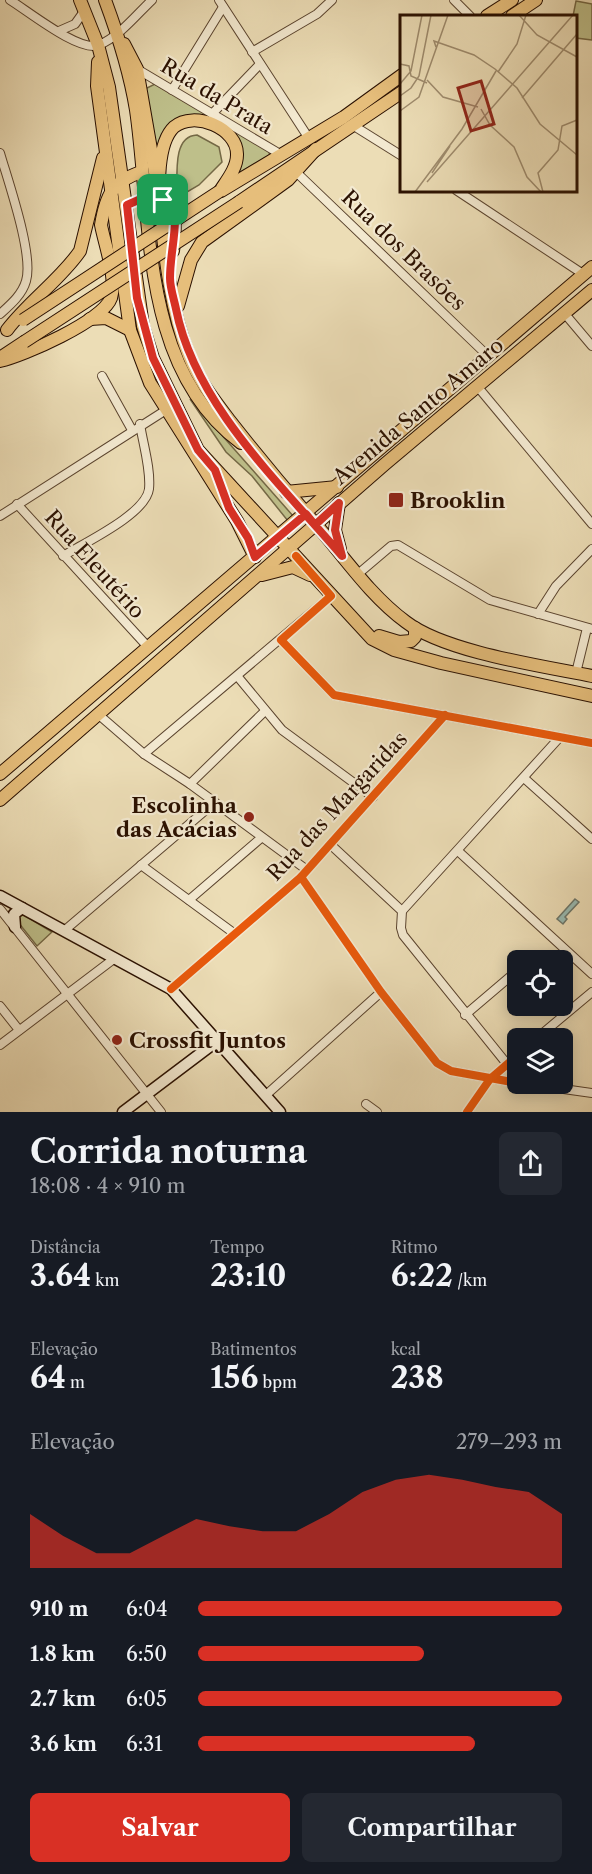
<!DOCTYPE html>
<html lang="pt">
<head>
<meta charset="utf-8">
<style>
	body { margin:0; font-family:"Libre Caslon Text",serif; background:#242831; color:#f1f3f6; height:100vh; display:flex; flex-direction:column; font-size:22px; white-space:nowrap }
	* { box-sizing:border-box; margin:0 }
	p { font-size:20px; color:#9ea1a6 }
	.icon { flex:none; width:33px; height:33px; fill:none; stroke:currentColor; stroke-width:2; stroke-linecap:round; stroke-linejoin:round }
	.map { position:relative; height:1112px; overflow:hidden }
	.side { display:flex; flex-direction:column; background:#171b24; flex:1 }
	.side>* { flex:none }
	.controls { position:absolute; left:507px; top:950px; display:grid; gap:12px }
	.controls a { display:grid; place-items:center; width:66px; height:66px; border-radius:9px; background:#171b24; box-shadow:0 3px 15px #0003; font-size:30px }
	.pin { position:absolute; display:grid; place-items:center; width:51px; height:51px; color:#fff; margin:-26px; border-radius:12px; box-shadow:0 3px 9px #0006 }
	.round { display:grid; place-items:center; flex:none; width:63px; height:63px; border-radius:9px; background:#242831 }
	.summary { display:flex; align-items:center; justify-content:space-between; height:102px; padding:0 30px }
	h1 { font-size:33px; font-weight:800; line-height:45px }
	.figures { display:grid; grid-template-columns:repeat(3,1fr); gap:9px; height:102px; padding:6px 30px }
	.figures div { display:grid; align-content:center }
	.figures b { font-size:30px; font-weight:800 }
	.figures small { font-size:16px; font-weight:400 }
	.figures p { font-size:16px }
	.chart { height:168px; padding:12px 30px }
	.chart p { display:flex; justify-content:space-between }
	.chart svg { width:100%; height:108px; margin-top:6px; fill:#d93025; opacity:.7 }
	.cta { display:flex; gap:12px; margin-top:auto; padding:12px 30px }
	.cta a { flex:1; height:69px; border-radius:9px; background:#d93025; color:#fff; font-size:24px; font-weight:800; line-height:69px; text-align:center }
	.cta a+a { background:#242831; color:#f1f3f6 }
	ul { padding:0 30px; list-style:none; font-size:20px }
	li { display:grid; grid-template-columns:96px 72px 1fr; align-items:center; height:45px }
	li i { height:15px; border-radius:8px; background:#d93025 }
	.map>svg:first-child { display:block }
	.green { fill:#bebf8a; stroke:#746845; stroke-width:1.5 }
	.water { fill:#99bbb2; stroke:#6d776b; stroke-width:1.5 }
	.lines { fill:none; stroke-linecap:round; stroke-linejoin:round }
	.street-casing { stroke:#5a432e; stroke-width:10 }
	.secondary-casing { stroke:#2a1000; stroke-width:13 }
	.primary-casing { stroke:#2a1000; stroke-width:14 }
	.street { stroke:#f3e9d0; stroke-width:8 }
	.secondary { stroke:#f3e9d0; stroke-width:10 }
	.primary { stroke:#e6be7b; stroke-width:12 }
	.primary-bridge-casing { stroke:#2a1000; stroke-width:14; stroke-linecap:butt }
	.primary-bridge { stroke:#e6be7b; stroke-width:12 }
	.cycleway-casing { stroke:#f3e9d0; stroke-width:11 }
	.cycleway { stroke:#e8590c; stroke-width:8 }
	.route-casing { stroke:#fff; stroke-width:12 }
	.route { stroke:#d93025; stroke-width:8 }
	.poi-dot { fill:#8f2418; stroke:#f3e9d0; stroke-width:2 }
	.labels { text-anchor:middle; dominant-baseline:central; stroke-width:4.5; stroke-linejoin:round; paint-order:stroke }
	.street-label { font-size:21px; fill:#2a1000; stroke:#f3e9d0 }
	.poi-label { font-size:21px; font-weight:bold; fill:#2a1000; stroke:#f3e9d0; text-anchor:start }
	.inset-road { fill:none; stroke:#9e8b6d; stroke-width:1.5 }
	.view { fill:#8f2418; fill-opacity:0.15; stroke:#8f2418; stroke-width:3 }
	.inset-edge { fill:none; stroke:#2a1000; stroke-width:3 }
</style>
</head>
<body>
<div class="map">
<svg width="592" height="1112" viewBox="0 0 592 1112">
	<rect width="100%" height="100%" fill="#ecddb6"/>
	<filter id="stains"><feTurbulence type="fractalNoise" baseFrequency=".00333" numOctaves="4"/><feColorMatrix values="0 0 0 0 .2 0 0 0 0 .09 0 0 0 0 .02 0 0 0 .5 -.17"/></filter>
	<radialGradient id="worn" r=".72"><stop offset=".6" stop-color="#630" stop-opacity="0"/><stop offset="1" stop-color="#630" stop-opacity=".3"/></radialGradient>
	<!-- green -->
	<g class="green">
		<path d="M576,1L592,4V40L576,38V16H573Z"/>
		<path d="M155,84L268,150L270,155L239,173L242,160C224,133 218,112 180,117L157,157L145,89Z"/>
		<path d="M197,135L219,147L222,162L199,185L177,198C178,179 171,136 197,135Z"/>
		<path d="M190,399L294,517L288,521L252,476L226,452Z"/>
		<path d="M19,912L52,932L37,946L14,917Z"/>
	</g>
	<!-- water -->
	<path class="water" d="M575,899L579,902L565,917L567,919L563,924L557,919Z"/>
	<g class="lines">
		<!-- street casing -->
		<g class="street-casing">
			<g id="street">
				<path d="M10,0C28,11 80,53 99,45C120,36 136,15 152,0"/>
				<path d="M219,0L308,137"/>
				<path d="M454,0L470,16"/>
				<path d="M59,31L75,24L85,10"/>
				<path d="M252,52L317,14L332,0"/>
				<path d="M137,69L280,154"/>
				<path d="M172,90L223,7"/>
				<path d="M212,114L260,64"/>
				<path d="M354,126L402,156"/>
				<path d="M0,153C8,181 34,255 26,281C22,295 10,305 0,314"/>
				<path d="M296,172L487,355"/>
				<path d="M456,190L583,274"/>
				<path d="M565,314L592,346"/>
				<path d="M102,376L132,430"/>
				<path d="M477,386L592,524"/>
				<path d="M17,504L148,647"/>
				<path d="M0,516L166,410"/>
				<path d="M63,556C84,543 146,514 149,489C151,469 143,444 140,424"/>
				<path d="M358,574L391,546L398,545L490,600L592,629"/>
				<path d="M538,614L556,586L592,549"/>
				<path d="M281,640L334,695L592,743"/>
				<path d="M576,673L587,628"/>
				<path d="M238,677L282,730L373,797"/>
				<path d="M99,715L144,754L190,784L307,870"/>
				<path d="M144,754L331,596"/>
				<path d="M524,778L592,839"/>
				<path d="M190,784L265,711"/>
				<path d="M331,845L402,911L401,928L403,935L507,1064"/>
				<path d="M458,851L592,974"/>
				<path d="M141,865L235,934"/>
				<path d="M301,877L381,992L437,1063L451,1071L518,1083"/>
				<path d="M189,900L261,838"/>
				<path d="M0,909L161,1112"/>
				<path d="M402,911L560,737"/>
				<path d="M65,930L214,803"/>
				<path d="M171,989L301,877L445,715"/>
				<path d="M0,1006L19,1030"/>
				<path d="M465,1015L512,975"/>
				<path d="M537,1038L592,992"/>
				<path d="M0,1045L115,958"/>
				<path d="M521,1083L592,1093"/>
				<path d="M266,1095L381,992"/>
				<path d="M366,1104L377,1112"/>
				<path d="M467,1112L490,1079L518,1055"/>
			</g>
		</g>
		<!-- secondary casing -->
		<g class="secondary-casing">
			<g id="secondary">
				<path d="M0,896L171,989L280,1112"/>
				<path d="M15,927L14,914L22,908"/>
				<path d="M123,1112L217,1041"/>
			</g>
		</g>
		<!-- primary casing -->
		<g class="primary-casing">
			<g id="primary">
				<path d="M80,0L98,45L109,87L143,326L153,358L198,450L372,639L394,650L441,663L592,696"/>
				<path d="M105,0C118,35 130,73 136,110C152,220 140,369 241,443"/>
				<path d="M487,16L512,0"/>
				<path d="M512,16L536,0"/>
				<path d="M124,44L137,69L156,178"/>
				<path d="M98,62L97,86L130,330L150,383L237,521L255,557"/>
				<path d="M220,191C227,180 237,168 237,155C238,128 194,110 174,127C157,143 158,188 160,210C165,258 171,311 189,356C199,381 214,400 230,421C259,458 289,494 320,529C347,561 372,597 406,622C445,652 542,666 592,676"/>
				<path d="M221,191L344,117L402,75"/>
				<path d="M155,198C180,200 175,234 173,251"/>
				<path d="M239,202L402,92"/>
				<path d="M178,306L191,260L202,242L288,180L316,149"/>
				<path d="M90,319L106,318L130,330"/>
				<path d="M7,330C29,301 60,280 80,251L103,158"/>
				<path d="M0,358L24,342"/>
				<path d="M0,361C23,356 103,321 111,298C117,277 105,246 101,225C106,195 112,182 141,172"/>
				<path d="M286,492L337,487"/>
				<path d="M339,503L335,530L340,549"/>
				<path d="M262,575L293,567L310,575"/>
				<path d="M379,636L399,642L411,641L415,637V628"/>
				<path d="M0,774L592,267"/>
				<path d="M0,800L385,464L592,290"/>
			</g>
		</g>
		<!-- street -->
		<use href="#street" class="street"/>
		<!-- secondary -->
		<use href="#secondary" class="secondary"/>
		<!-- primary -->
		<use href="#primary" class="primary"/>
		<!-- primary-bridge casing -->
		<g class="primary-bridge-casing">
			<g id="primary-bridge">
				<path d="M23,320L220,191"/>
				<path d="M24,342L239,202"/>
			</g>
		</g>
		<!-- primary-bridge -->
		<use href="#primary-bridge" class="primary-bridge"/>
		<!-- cycleway casing -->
		<g class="cycleway-casing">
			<g id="cycleway">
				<path d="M296,556L331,596L281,640L334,695L592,743"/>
				<path d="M301,877L381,992L437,1063L451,1071L518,1083"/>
				<path d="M171,989L301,877L445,715"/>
				<path d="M467,1112L490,1079L518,1055"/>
			</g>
		</g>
		<!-- cycleway -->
		<use href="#cycleway" class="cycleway"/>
	</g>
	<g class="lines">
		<!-- route casing -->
		<g class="route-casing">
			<path id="route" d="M163,200L143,198L127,205L137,298L153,358L198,450L215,470L229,508L248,538L255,557L306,514L315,525L339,503L335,530L342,556C280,483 195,405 176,309C174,299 170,288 170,278C170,258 175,239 175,219L172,209L163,200"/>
		</g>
		<!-- route -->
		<use href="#route" class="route"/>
	</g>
	<!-- markers -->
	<g class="poi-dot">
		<rect x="388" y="492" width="16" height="16" rx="3"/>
		<circle cx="249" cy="817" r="6"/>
		<circle cx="117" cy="1040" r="6"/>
	</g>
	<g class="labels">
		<!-- street labels -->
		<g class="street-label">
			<text transform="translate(217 96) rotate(31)">Rua da Prata</text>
			<text transform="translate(404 250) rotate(44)">Rua dos Brasões</text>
			<text transform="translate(418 411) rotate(-40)">Avenida Santo Amaro</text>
			<text transform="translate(95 564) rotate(48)">Rua Eleutério</text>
			<text transform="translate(337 806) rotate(-47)">Rua das Margaridas</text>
		</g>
		<!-- poi labels -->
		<g class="poi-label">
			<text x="410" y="500">Brooklin</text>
			<text x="237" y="805" text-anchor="end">Escolinha<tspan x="237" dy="24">das Acácias</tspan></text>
			<text x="129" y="1040">Crossfit Juntos</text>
		</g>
	</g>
	<!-- overview -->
	<g transform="translate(400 15)">
		<rect width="177" height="177" fill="#ecddb6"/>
		<path class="inset-road" d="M119,0L137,20L177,42M36,32L34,26L74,40L95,54L117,73L140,109L177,140M0,49L9,51L11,61L27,68M98,57L117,29L126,0M27,65L43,82L78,92M0,69L11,56L22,0M0,81L11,73L19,61L31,0M122,83L177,19M81,94L90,110L114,132L127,162L141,177M0,96L19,82L48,0M32,158L50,131M27,167L173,0M15,177L62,114L96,56M143,177L138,158L158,135L162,111L177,105"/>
		<path class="view" d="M81,66L94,109L71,116L58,73Z"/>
		<rect width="177" height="177" class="inset-edge"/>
	</g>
	<rect width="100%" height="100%" filter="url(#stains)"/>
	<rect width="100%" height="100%" fill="url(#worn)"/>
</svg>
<div class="controls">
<a><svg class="icon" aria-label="locate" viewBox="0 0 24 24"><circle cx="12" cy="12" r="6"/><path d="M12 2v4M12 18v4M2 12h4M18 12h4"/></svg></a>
<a><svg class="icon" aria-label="layers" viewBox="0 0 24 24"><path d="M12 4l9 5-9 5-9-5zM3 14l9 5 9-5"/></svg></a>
</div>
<div class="pin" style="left:163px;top:200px;background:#1e9e55"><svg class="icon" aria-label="arrive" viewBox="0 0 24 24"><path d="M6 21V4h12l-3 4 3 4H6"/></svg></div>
</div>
<section class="side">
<div class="summary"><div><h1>Corrida noturna</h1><p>18:08 · 4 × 910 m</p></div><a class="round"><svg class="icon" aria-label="share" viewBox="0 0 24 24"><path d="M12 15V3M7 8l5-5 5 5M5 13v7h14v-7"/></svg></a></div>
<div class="figures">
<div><p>Distância</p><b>3.64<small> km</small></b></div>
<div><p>Tempo</p><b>23:10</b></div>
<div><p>Ritmo</p><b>6:22<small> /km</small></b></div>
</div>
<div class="figures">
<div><p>Elevação</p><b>64<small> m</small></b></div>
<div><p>Batimentos</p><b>156<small> bpm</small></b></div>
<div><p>kcal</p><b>238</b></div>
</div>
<div class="chart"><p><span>Elevação</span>279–293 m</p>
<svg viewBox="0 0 160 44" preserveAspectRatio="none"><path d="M0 44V22L10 31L20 38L30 38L40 31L50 24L60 27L70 29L80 29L90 22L100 13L110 8L120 6L130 8L140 11L150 13L160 22V44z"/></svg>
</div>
<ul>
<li><b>910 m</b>6:04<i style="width:100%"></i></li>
<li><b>1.8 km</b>6:50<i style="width:62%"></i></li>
<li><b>2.7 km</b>6:05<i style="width:100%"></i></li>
<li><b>3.6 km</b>6:31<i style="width:76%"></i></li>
</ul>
<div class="cta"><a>Salvar</a><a>Compartilhar</a></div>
</section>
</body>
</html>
